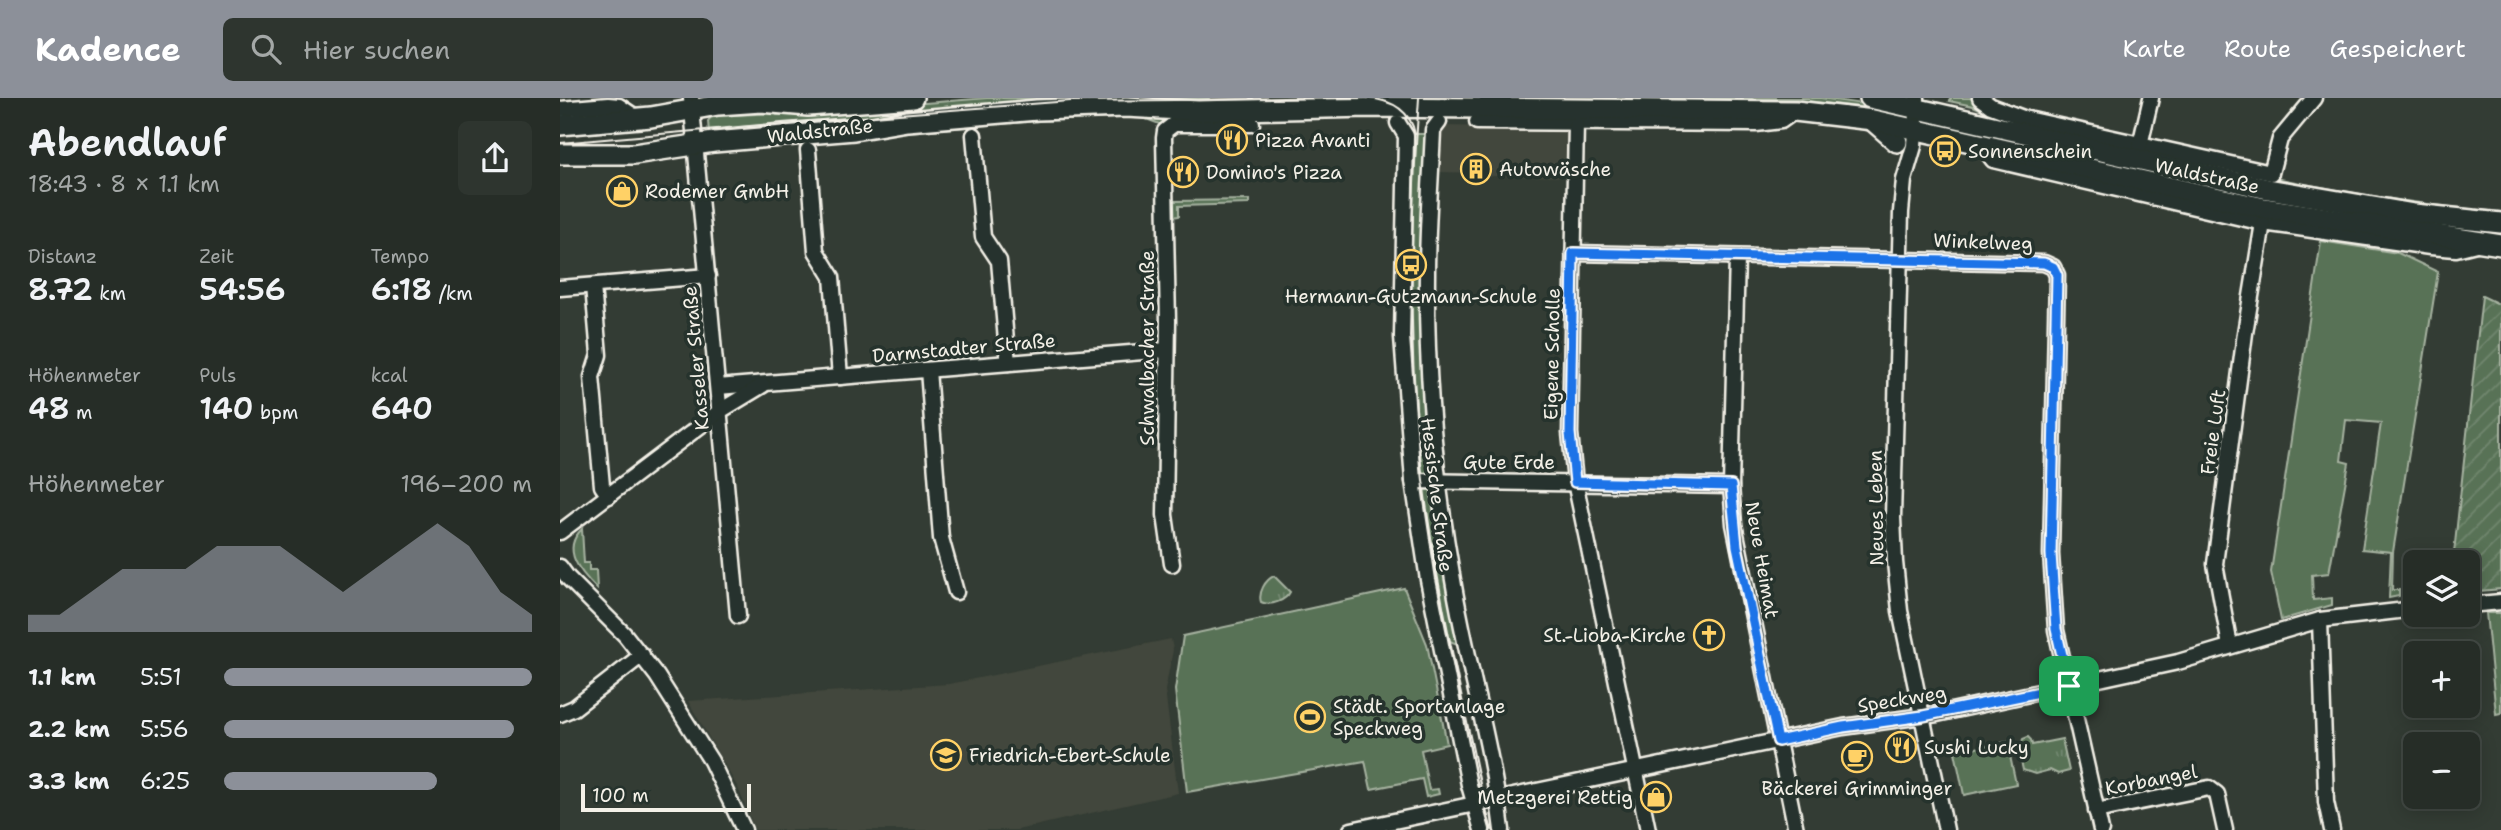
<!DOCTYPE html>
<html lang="de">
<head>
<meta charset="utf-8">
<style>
	body { margin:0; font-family:"Shantell Sans",sans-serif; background:#2e352f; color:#f1f3f6; height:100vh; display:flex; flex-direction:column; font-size:26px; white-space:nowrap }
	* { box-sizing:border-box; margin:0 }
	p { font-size:23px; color:#a4a8a7 }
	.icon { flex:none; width:38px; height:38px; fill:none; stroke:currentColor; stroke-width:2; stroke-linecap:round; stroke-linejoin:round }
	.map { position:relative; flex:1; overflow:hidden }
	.panel { display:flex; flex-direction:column; background:#262d27; width:560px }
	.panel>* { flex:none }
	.fabs { position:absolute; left:1843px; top:452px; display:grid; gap:14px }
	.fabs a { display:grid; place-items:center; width:77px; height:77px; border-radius:10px; background:#262d27; box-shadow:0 4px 18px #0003,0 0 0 2px #424944; font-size:35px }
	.scale { position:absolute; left:21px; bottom:18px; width:170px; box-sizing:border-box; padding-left:7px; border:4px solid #f4f1e8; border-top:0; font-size:19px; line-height:24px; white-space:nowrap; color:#f4f1e8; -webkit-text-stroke:5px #26332d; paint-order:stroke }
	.pin { position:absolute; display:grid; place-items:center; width:60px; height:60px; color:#fff; margin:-30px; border-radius:14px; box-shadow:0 4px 10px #0006 }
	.round { display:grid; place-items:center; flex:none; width:74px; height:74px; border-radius:10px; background:#2e352f }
	.headline { display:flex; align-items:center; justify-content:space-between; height:119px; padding:0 28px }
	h1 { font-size:38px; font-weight:600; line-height:52px }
	.stats { display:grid; grid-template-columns:repeat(3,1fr); gap:10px; height:119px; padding:7px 28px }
	.stats div { display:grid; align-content:center }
	.stats b { font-size:30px; font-weight:600 }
	.stats small { font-size:19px; font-weight:400 }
	.stats p { font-size:19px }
	.chart { height:196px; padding:14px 28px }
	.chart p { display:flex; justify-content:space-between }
	.chart svg { width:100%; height:126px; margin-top:7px; fill:#8c9099; opacity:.7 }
	ul { padding:0 28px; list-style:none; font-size:23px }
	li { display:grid; grid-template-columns:112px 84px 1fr; align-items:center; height:52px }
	li i { height:18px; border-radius:9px; background:#8c9099 }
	header { display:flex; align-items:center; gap:42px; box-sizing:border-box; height:98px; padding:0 35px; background:#8c9099; color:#fff }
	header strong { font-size:33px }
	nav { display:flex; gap:38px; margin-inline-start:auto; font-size:24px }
	.search { width:490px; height:63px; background:#2e352f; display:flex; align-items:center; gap:18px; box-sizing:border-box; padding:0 24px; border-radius:10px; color:#a4a8a7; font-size:26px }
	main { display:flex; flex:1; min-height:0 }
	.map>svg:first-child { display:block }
	.built { fill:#42473c }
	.grass { fill:#597257; stroke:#a6b2a0; stroke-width:2 }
	.park { fill:url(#park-tufts); stroke:#a6b2a0; stroke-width:2 }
	.garden { fill:url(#garden-furrows); stroke:#a6b2a0; stroke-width:2 }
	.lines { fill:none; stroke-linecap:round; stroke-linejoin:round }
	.street-casing { stroke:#f4f1e8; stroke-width:19 }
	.secondary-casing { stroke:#f4f1e8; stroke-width:24 }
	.street { stroke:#26332d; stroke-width:14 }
	.secondary { stroke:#26332d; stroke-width:19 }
	.tram { stroke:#f4f1e8; stroke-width:2 }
	.route-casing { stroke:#fff; stroke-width:14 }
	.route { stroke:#1a73e8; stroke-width:9 }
	.labels { text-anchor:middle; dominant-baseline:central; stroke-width:7; stroke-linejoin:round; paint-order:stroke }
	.street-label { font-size:19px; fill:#f4f1e8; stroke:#26332d }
	.poi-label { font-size:19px; fill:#f4f1e8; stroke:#26332d; text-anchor:start }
</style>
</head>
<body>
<header>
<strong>Kadence</strong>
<div class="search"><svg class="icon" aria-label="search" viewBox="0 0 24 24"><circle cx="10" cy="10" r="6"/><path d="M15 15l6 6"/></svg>Hier suchen</div>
<nav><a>Karte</a><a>Route</a><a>Gespeichert</a></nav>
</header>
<main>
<section class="panel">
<div class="headline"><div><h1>Abendlauf</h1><p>18:43 · 8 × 1.1 km</p></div><a class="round"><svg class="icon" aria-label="share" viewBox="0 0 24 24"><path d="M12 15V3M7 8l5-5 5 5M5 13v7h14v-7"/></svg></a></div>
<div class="stats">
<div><p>Distanz</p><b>8.72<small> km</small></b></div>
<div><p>Zeit</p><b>54:56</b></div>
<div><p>Tempo</p><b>6:18<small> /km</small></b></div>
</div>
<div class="stats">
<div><p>Höhenmeter</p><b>48<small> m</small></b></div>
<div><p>Puls</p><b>140<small> bpm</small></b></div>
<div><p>kcal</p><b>640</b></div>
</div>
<div class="chart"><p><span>Höhenmeter</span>196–200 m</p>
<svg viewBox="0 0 160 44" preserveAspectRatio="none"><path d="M0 44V38L10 38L20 30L30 22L40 22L50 22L60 14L70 14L80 14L90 22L100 30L110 22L120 14L130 6L140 14L150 30L160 38V44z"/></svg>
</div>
<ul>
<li><b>1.1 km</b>5:51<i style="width:100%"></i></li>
<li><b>2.2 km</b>5:56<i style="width:94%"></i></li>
<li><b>3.3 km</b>6:25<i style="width:69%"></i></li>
</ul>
</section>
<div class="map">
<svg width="1941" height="732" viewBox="0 0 1941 732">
	<defs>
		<pattern id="park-tufts" width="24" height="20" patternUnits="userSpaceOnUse" patternTransform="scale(1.75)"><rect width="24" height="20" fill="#597257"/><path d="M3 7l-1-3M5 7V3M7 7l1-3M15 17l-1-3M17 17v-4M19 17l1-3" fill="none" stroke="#71876f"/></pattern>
		<pattern id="garden-furrows" width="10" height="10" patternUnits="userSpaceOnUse" patternTransform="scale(1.75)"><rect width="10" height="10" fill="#597257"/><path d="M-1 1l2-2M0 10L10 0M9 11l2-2" fill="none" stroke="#71876f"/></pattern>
	</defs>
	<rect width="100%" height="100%" fill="#333c34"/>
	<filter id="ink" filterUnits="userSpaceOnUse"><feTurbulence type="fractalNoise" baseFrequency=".0143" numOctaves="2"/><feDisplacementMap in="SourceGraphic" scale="14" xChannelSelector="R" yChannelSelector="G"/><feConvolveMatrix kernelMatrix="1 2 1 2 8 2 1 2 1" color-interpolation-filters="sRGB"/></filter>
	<g filter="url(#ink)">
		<!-- built -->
		<g class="built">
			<path d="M879,28L1008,30L1007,79L927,78L926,75L877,74Z"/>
			<path d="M611,541L613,552L605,592L618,695L457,732H195L178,690L128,603L389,586Z"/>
		</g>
		<!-- grass -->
		<g class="grass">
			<path d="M427,0H649L644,7L282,27L281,22L181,29L180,32L149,36L148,23L152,18L216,15L217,17Z"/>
			<path d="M880,0H1261L1310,7V10L1229,1L1172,5L880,3Z"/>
			<path d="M1391,0H1411L1432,12C1600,54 1768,100 1941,114V119L1783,99L1452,25L1413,8L1389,3Z"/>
			<path d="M478,18L654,19L602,27L581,19L479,23L301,38Z"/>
			<path d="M851,36H867L861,183L902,548L885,541L860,397L849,268Z"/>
			<path d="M689,102V106L619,108V118L613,119V103Z"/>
			<path d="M1761,143L1838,155L1878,174L1833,454L1832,492H1839V498L1829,500L1831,454L1802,451L1821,325L1786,322L1781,363L1789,365L1769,475L1752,477L1753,502L1772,500V507L1721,522L1711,474Z"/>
			<path d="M22,431L24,465H29V472H36L37,491C21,475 0,452 22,431Z"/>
			<path d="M844,490L867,546L887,646L861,652L869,692L878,691L879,696L866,699L862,681L811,691L805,663L627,694L615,592L623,538Z"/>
			<path d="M1926,515H1941V615L1936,616Z"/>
			<path d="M1447,644L1456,686L1404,697L1395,654Z"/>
		</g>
		<!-- park -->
		<g class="park">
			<path d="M714,478L730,494C726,502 711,509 701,504C698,495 705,482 714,478Z"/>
			<path d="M1468,639L1471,642L1472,647L1502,641L1509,673L1498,676L1490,672L1475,676L1463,672L1459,654L1463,641Z"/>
		</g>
		<!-- garden -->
		<path class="garden" d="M1922,198L1941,207V491L1908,494V464H1893Z"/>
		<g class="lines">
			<!-- street casing -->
			<g class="street-casing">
				<g id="street">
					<path d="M131,0L178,518"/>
					<path d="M1357,0L1354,48L1344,82L1341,114L1333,420L1335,464L1340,513L1386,732"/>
					<path d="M1420,0L1431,8L1463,20L1711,75L1720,41L1754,0"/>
					<path d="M0,11L48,7L59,8L77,20"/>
					<path d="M879,24L873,32C871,80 867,128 867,176C866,278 875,381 893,482C907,566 932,648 942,732"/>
					<path d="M917,24L1196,26L1221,23L1235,13"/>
					<path d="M838,25L846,38L842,239L853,383L868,482L909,687L922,732"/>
					<path d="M1016,25L1010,335L1015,384L1088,732"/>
					<path d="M414,37L423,139L439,163L448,265"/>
					<path d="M1421,46L1433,62L1703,125L1870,149L1896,151L1916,146"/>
					<path d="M1580,47L1591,0"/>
					<path d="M248,52L256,153L272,179L280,279"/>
					<path d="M1013,155L1484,165L1493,169L1497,177L1491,456L1496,532L1541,732"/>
					<path d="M1177,159L1171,388L1174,426L1236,732"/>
					<path d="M33,188L39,257L32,279L42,388L49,398"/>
					<path d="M0,190L148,178"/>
					<path d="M368,272L381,440L396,494"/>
					<path d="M158,289L607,252"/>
					<path d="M853,383L1171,388"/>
					<path d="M0,434L160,313L203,287"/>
					<path d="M612,466L605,417L608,223L604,40L605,33L614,26H692"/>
					<path d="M0,469L8,480L65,537L97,578L151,663L184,732"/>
					<path d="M1908,507L1941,504"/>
					<path d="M1760,522L1766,704L1772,732"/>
					<path d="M1670,548L1655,466L1685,235L1703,125"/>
					<path d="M0,616L14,610L82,557"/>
					<path d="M1536,713L1649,690L1657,696L1665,732"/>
					<path d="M791,732L1283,629L1377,616L1618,564L1760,522L1855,511"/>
				</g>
			</g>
			<!-- secondary casing -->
			<g class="secondary-casing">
				<g id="secondary">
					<path d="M1310,0L1708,91L1854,116L1941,125"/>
					<path d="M1313,23L1337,44"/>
					<path d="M0,27L91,19L158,7L201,4L248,8L353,0"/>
					<path d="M0,56H74L154,44L294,32L347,23L477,12L566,9L638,13L809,9L1235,13L1313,22L1704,110L1941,147"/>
				</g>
			</g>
			<!-- street -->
			<use href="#street" class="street"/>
			<!-- secondary -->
			<use href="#secondary" class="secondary"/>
			<!-- tram -->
			<g class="tram">
				<path d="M807,0C831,2 850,11 855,36"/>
				<path d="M859,0C850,127 847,255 863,382C876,491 902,598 924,705L932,732"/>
				<path d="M0,45L222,25L510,3L807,0"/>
			</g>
		</g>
	</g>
	<g class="lines" filter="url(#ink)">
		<!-- route casing -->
		<g class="route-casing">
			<path id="route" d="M1013,155L1484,165L1493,169L1497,177L1491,456L1496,531L1509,588L1363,618L1283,629L1218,643L1177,448L1171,388L1015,384L1010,335Z"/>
		</g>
		<!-- route -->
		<use href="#route" class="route"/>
	</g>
	<!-- icons -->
	<defs>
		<g id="restaurant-ring" transform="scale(1.575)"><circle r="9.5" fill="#26332d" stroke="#ffd166" stroke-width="1.5"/><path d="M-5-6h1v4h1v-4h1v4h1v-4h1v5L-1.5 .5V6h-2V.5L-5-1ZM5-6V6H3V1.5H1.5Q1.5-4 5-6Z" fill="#ffd166"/></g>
		<g id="bus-ring" transform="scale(1.575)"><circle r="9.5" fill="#26332d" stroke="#ffd166" stroke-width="1.5"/><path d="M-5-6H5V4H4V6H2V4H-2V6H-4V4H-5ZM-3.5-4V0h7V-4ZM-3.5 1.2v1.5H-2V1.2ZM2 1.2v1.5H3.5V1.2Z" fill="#ffd166"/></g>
		<g id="building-ring" transform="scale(1.575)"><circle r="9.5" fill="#26332d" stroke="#ffd166" stroke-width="1.5"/><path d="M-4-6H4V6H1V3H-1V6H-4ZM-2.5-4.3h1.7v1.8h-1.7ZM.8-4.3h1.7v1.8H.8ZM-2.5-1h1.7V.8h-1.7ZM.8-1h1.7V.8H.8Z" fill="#ffd166"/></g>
		<g id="shop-ring" transform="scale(1.575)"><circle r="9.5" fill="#26332d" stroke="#ffd166" stroke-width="1.5"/><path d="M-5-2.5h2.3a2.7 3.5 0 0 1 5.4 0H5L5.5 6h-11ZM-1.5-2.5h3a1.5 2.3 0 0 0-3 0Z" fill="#ffd166"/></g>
		<g id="church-ring" transform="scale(1.575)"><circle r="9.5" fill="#26332d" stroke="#ffd166" stroke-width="1.5"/><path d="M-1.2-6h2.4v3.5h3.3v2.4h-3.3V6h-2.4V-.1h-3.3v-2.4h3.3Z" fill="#ffd166"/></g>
		<g id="stadium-ring" transform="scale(1.575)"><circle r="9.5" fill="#26332d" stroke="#ffd166" stroke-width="1.5"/><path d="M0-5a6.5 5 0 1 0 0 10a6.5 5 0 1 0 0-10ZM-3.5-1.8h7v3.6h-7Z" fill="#ffd166"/></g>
		<g id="school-ring" transform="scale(1.575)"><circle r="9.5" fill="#26332d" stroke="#ffd166" stroke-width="1.5"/><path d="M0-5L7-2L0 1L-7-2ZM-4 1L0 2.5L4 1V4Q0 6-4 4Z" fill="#ffd166"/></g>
		<g id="cafe-ring" transform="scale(1.575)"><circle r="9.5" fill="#26332d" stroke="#ffd166" stroke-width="1.5"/><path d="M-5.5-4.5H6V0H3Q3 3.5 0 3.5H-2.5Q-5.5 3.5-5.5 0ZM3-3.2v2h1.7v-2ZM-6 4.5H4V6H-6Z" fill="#ffd166"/></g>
	</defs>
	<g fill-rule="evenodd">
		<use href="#restaurant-ring" x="672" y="42"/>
		<use href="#bus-ring" x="1385" y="53"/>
		<use href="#building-ring" x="916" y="71"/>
		<use href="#restaurant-ring" x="623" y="74"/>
		<use href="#shop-ring" x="62" y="93"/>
		<use href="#bus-ring" x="851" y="167"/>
		<use href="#church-ring" x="1149" y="537"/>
		<use href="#stadium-ring" x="750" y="619"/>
		<use href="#restaurant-ring" x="1341" y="649"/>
		<use href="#school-ring" x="386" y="657"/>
		<use href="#cafe-ring" x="1297" y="659"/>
		<use href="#shop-ring" x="1096" y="699"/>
	</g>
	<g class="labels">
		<!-- street labels -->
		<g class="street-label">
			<text transform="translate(260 33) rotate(-6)">Waldstraße</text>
			<text transform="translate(1647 78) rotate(12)">Waldstraße</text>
			<text transform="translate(1423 144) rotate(2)">Winkelweg</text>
			<text transform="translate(404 250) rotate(-5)">Darmstadter Straße</text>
			<text transform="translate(587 250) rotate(-90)">Schwalbacher Straße</text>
			<text transform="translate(992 256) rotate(-89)">Eigene Scholle</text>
			<text transform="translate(136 260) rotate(-95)">Kasseler Straße</text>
			<text transform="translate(1653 334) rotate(-82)">Freie Luft</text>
			<text x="949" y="364">Gute Erde</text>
			<text transform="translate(877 397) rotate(83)">Hessische Straße</text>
			<text transform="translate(1316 410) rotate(-91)">Neues Leben</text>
			<text transform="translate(1202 462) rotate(80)">Neue Heimat</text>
			<text transform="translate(1342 601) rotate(-9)">Speckweg</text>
			<text transform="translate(1591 682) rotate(-11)">Korbangel</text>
		</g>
		<!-- poi labels -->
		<g class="poi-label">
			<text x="695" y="42">Pizza Avanti</text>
			<text x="1408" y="53">Sonnenschein</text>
			<text x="939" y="71">Autowäsche</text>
			<text x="646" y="74">Domino's Pizza</text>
			<text x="85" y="93">Rodemer GmbH</text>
			<text x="851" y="198" text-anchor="middle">Hermann-Gutzmann-Schule</text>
			<text x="1126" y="537" text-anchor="end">St.-Lioba-Kirche</text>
			<text x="773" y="608">Städt. Sportanlage<tspan x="773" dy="22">Speckweg</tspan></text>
			<text x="1364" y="649">Sushi Lucky</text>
			<text x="409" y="657">Friedrich-Ebert-Schule</text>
			<text x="1297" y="690" text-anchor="middle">Bäckerei Grimminger</text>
			<text x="1073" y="699" text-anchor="end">Metzgerei Rettig</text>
		</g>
	</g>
</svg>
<div class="fabs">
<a><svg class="icon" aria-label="layers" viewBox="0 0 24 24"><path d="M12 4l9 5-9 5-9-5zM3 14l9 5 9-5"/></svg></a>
<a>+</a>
<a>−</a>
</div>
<div class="scale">100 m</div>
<div class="pin" style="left:1509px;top:588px;background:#1e9e55"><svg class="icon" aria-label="arrive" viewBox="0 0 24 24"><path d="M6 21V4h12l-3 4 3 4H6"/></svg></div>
</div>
</main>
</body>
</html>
